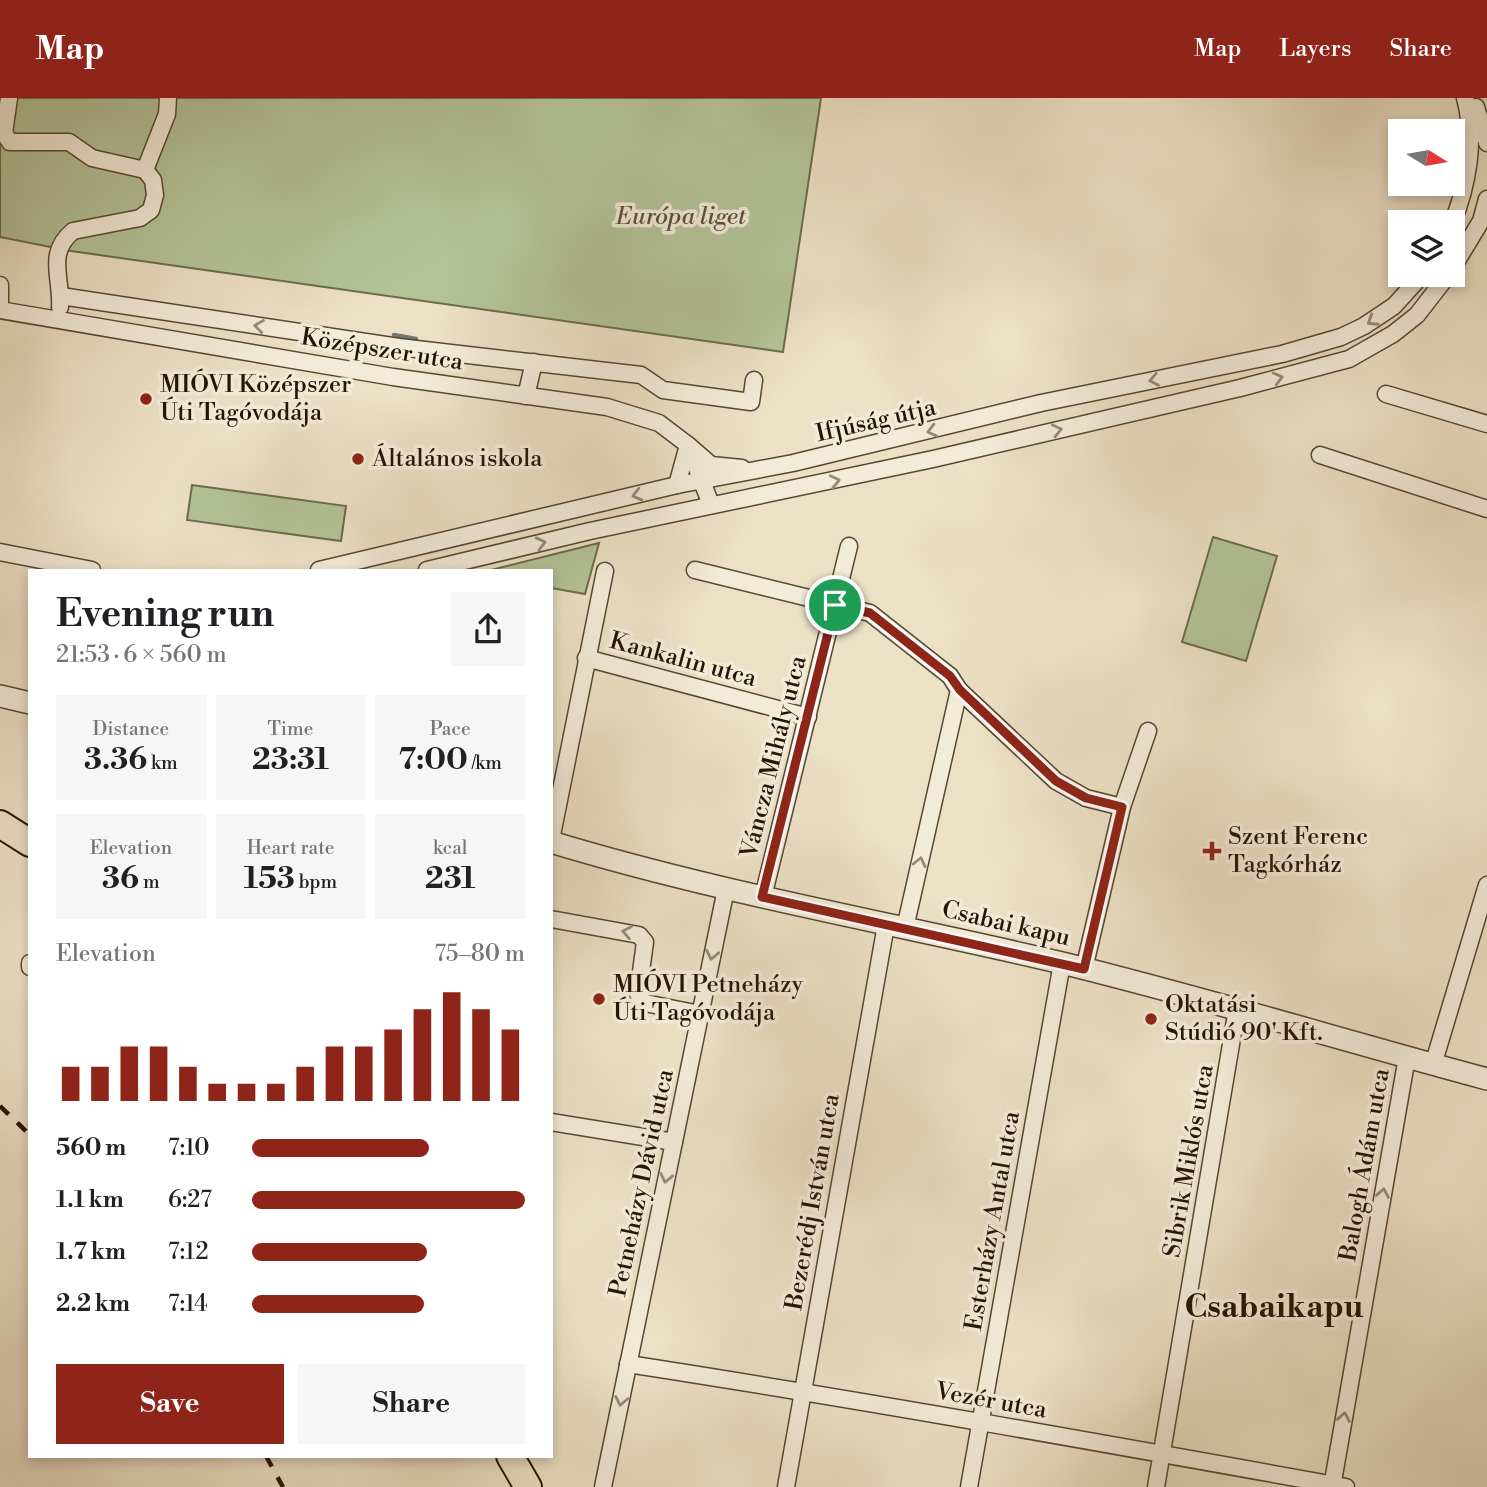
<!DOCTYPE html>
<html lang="en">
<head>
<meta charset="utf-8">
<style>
	body { margin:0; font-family:"Libre Bodoni",serif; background:#f6f6f6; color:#202124; height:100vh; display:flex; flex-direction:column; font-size:26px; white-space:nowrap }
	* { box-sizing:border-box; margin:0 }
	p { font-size:23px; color:#757577 }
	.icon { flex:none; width:38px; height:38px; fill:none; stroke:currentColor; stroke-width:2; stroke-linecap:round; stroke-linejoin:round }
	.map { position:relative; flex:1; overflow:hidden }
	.sheet { position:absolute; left:28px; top:471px; width:525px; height:889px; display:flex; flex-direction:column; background:#fff; border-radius:0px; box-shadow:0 4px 10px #0003 }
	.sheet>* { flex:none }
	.needle { width:46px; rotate:101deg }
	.buttons { position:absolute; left:1388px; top:21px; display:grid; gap:14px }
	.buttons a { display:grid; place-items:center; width:77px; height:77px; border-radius:0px; background:#fff; box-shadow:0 4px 10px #0003; font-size:35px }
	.pin { position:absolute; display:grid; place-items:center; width:60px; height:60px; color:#fff; margin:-30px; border:4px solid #fff; border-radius:50%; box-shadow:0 2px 7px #0007 }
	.round { display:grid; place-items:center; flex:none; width:74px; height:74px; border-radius:0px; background:#f6f6f6 }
	.headline { display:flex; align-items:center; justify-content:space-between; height:119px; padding:0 28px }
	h1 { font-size:38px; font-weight:700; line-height:52px }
	.figures { display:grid; grid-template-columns:repeat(3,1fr); gap:10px; height:119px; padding:7px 28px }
	.figures div { display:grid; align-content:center; border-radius:0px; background:#f6f6f6; text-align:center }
	.figures b { font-size:30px; font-weight:700 }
	.figures small { font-size:19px; font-weight:400 }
	.figures p { font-size:19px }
	.chart { height:196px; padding:14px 28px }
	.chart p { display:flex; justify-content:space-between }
	.chart svg { width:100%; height:126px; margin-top:7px; stroke:#8f2418; stroke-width:6 }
	.primary-button { display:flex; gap:14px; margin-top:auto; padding:14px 28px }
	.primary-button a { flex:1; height:80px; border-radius:0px; background:#8f2418; color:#fff; font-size:28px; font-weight:700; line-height:80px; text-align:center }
	.primary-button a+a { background:#f6f6f6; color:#202124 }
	ul { padding:0 28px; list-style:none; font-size:23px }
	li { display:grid; grid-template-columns:112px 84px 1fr; align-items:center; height:52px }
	li i { height:18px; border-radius:9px; background:#8f2418 }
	header { display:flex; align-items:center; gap:42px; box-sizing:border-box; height:98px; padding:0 35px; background:#8f2418; color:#fff }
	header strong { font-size:33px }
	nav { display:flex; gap:38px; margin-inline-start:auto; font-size:24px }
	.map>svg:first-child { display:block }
	.park { fill:#b3c398; stroke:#6c6c4c; stroke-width:2 }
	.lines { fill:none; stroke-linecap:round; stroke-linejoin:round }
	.stream { stroke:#6c7871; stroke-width:4.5 }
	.minor-casing { stroke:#574731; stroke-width:19 }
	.tertiary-casing { stroke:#574731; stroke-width:24 }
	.primary-casing { stroke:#251400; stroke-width:30 }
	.minor { stroke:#f3ebd9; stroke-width:16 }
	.tertiary { stroke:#f3ebd9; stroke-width:21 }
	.primary { stroke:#ece0c5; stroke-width:26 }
	.rail { stroke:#251400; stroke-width:4.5; stroke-dasharray:12 12; stroke-linecap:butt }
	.oneway { stroke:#968a77 }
	.route-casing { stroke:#fff; stroke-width:14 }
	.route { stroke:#8f2418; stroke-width:9 }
	.poi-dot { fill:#8f2418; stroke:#f3ebd9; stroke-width:2.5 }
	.labels { text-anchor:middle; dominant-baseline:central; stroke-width:7; stroke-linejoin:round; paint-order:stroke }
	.park-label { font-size:24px; font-style:italic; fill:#575135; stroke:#f3ebd9 }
	.street-label { font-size:24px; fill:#251400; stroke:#f3ebd9 }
	.poi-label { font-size:24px; fill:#251400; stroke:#f3ebd9; text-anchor:start }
	.district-label { font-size:32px; font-weight:bold; fill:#251400; stroke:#f3ebd9 }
</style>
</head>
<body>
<header>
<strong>Map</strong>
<nav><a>Map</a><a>Layers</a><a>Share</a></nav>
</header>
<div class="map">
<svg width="1487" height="1389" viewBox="0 0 1487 1389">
	<rect width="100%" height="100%" fill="#ece0c5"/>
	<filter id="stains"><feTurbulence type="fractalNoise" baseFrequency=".00286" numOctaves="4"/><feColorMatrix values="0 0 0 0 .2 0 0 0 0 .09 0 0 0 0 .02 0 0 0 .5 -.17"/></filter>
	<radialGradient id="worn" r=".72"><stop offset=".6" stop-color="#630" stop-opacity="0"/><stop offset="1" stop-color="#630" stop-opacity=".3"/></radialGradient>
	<!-- park -->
	<g class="park">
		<path d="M10,0H821L783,254L71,153L0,139V37Z"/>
		<path d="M192,387L346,408L341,443L187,422Z"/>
		<path d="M1213,439L1277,458L1246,563L1182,544Z"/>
		<path d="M599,445L585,496L551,490V472H491Z"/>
	</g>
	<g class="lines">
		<!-- stream -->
		<path class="stream" d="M394,237L416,241"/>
		<!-- minor casing -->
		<g class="minor-casing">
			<g id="minor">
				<path d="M9,0L4,35L10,44H69L92,60L145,72L153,82L155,97L151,112L140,120L73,133C46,155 62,180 60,209"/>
				<path d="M1476,9L1487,45"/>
				<path d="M145,72L167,16L168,0"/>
				<path d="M1452,126C1468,87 1476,41 1465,0"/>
				<path d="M1452,171L1481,123L1487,101"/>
				<path d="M0,187V208"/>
				<path d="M61,198L399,249L641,277L663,292L751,304L754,282"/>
				<path d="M0,212L393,279L607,309L659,325L688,347L710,404"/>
				<path d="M1386,296L1487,326"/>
				<path d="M526,298L534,264"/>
				<path d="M1320,357L1487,411"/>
				<path d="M677,387L688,347L711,367L742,370"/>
				<path d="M0,454L92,472"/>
				<path d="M319,472L677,387L793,365L1041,305L1282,256L1341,239L1364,228L1394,208L1422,177"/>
				<path d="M427,472L590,433L933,361L1240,290L1349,261L1393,236L1417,217L1448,177"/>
				<path d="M695,472L870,515L950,578L959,592L1056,683L1086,700L1122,709"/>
				<path d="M586,560L808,619"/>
				<path d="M551,742L605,473"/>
				<path d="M763,799L849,448"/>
				<path d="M551,821L639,837L645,844L638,896L645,905L700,916"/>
				<path d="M905,830L959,592"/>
				<path d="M30,865V869"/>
				<path d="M1084,871L1122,709L1148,633"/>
				<path d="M1433,967L1487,787"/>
				<path d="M551,1024L674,1044"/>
				<path d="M628,1266C868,1303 1107,1346 1346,1389"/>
				<path d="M603,1389L726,791"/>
				<path d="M786,1389L886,827"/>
				<path d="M969,1389L1062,865"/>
				<path d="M1156,1389L1237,911"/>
				<path d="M1332,1389L1407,959"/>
			</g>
		</g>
		<!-- tertiary casing -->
		<g class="tertiary-casing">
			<g id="tertiary">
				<path d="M0,598L30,605"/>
				<path d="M551,744C719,795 892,825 1062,865C1205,900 1345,943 1487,981"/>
			</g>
		</g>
		<!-- primary casing -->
		<g class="primary-casing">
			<g id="primary">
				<path d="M0,726L30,745"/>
				<path d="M510,1358L528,1389"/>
			</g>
		</g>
		<!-- minor -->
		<use href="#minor" class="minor"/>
		<!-- tertiary -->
		<use href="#tertiary" class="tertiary"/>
		<!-- primary -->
		<use href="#primary" class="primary"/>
		<!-- rail -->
		<g class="rail">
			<path d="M0,1008L30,1037"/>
			<path d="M266,1358L283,1389"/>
		</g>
	</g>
	<!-- one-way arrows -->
	<defs><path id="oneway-chevron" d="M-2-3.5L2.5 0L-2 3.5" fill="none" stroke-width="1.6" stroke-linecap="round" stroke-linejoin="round" transform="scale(1.75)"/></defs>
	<g class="oneway">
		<use href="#oneway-chevron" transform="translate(1372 223) rotate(147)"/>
		<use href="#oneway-chevron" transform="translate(259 228) rotate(-172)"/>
		<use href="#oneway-chevron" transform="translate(1278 280) rotate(-15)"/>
		<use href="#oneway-chevron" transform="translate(1154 282) rotate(169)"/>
		<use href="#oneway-chevron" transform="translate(1057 332) rotate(-13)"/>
		<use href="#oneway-chevron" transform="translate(932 333) rotate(166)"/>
		<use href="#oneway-chevron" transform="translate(835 383) rotate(-13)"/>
		<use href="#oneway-chevron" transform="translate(637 397) rotate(166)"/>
		<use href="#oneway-chevron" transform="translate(541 445) rotate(-14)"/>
		<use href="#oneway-chevron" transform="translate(920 764) rotate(-77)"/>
		<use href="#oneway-chevron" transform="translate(627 834) rotate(-170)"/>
		<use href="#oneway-chevron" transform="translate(712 857) rotate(102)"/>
		<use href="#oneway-chevron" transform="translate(666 1080) rotate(102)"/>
		<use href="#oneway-chevron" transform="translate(1383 1095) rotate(-80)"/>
		<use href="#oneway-chevron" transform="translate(621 1303) rotate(101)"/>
		<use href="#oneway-chevron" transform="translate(1344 1319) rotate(-80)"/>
	</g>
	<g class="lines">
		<!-- route casing -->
		<g class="route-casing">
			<path id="route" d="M835,507L870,515L950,578L960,592L1056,683L1086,700L1122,709L1084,871L762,799Z"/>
		</g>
		<!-- route -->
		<use href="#route" class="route"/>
	</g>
	<!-- markers -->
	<g class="poi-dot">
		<circle cx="146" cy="301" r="7"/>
		<circle cx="358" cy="361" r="7"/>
		<path d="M1208.5 742.5h7v7h7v7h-7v7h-7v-7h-7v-7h7z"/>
		<circle cx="599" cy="901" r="7"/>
		<circle cx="1151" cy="921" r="7"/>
	</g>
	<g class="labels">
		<!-- park labels -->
		<g class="park-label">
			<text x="681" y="119">Európa liget</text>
		</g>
		<!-- street labels -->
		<g class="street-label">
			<text transform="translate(382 252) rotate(9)">Középszer utca</text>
			<text transform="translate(876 323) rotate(-13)">Ifjúság útja</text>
			<text transform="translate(683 562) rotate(15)">Kankalin utca</text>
			<text transform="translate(774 659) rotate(-76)">Váncza Mihály utca</text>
			<text transform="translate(1006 826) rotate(13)">Csabai kapu</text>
			<text transform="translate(1189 1063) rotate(-80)">Sibrik Miklós utca</text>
			<text transform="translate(1365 1067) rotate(-80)">Balogh Ádám utca</text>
			<text transform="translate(642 1085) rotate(-78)">Petneházy Dávid utca</text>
			<text transform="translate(813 1104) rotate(-80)">Bezerédj István utca</text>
			<text transform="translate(993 1123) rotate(-80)">Esterházy Antal utca</text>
			<text transform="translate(991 1303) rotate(10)">Vezér utca</text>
		</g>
		<!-- poi labels -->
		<g class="poi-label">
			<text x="160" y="287">MIÓVI Középszer<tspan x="160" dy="28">Úti Tagóvodája</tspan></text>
			<text x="372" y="361">Általános iskola</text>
			<text x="1228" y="739">Szent Ferenc<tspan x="1228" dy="28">Tagkórház</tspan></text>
			<text x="613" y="887">MIÓVI Petneházy<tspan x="613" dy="28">Úti Tagóvodája</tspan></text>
			<text x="1165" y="907">Oktatási<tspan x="1165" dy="28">Stúdió 90' Kft.</tspan></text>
		</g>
		<!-- district labels -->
		<g class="district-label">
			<text x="1274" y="1209">Csabaikapu</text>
		</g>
	</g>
	<rect width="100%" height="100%" filter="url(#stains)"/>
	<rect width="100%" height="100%" fill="url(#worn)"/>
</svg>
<div class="buttons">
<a><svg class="needle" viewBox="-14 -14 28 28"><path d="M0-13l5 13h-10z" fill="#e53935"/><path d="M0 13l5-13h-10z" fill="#757577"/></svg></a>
<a><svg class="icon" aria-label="layers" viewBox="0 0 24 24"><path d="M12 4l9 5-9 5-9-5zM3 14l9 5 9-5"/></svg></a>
</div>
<div class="pin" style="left:835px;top:507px;background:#1e9e55"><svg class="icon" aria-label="arrive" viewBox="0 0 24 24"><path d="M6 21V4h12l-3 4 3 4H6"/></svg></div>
<section class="sheet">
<div class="headline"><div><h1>Evening run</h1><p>21:53 · 6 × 560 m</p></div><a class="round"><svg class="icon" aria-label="share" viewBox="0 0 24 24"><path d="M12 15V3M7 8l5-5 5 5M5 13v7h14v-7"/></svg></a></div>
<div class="figures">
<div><p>Distance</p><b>3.36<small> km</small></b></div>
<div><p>Time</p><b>23:31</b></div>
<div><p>Pace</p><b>7:00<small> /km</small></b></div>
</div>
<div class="figures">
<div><p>Elevation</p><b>36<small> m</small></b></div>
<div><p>Heart rate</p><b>153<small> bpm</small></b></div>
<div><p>kcal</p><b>231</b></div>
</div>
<div class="chart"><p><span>Elevation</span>75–80 m</p>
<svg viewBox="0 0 160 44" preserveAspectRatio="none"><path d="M5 44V32M15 44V32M25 44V25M35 44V25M45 44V32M55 44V38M65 44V38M75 44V38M85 44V32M95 44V25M105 44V25M115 44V19M125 44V12M135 44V6M145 44V12M155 44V19"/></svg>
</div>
<ul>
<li><b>560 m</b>7:10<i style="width:65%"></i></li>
<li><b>1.1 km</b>6:27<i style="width:100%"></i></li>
<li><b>1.7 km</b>7:12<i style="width:64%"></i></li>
<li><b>2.2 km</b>7:14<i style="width:63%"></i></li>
</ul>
<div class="primary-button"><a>Save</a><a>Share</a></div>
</section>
</div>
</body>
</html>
